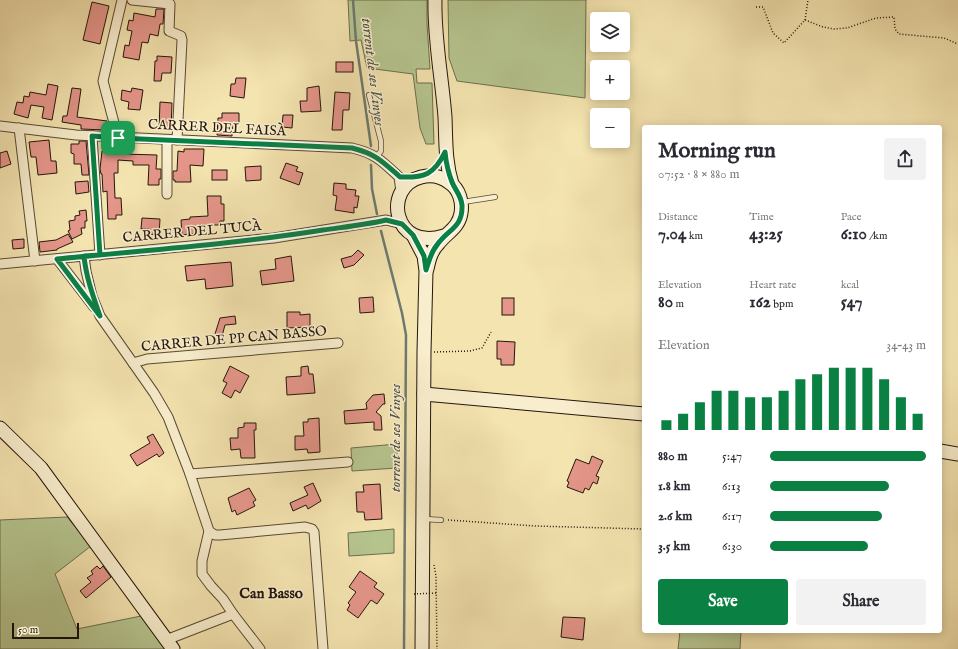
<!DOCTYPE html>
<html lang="en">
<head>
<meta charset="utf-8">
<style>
	body { margin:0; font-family:"IM FELL English",serif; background:#f2f2f3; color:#2b2b33; height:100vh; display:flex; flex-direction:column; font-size:15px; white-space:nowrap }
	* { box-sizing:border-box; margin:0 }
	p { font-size:13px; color:#7c7c81 }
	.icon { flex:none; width:22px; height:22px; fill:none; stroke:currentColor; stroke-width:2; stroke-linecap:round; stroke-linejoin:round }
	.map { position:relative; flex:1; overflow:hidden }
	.sheet { position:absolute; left:642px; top:125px; width:300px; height:508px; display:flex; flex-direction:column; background:#fff; border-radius:4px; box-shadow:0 2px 10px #0003 }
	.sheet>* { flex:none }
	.fabs { position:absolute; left:590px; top:12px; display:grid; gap:8px }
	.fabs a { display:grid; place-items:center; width:40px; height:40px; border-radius:4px; background:#fff; box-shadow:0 2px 10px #0003; font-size:20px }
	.scale { position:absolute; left:12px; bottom:10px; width:67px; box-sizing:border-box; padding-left:4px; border:2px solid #24160b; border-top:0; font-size:11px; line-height:14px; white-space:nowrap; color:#24160b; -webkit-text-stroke:3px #f8edcc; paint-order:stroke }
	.pin { position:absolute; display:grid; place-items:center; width:34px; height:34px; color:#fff; margin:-17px; border-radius:8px; box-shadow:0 2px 6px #0006 }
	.round { display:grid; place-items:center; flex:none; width:42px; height:42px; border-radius:4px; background:#f2f2f3 }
	.headline { display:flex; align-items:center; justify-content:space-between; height:68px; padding:0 16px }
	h1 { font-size:22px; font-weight:700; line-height:30px }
	.metrics { display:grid; grid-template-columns:repeat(3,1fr); gap:6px; height:68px; padding:4px 16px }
	.metrics div { display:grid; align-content:center }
	.metrics b { font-size:17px; font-weight:700 }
	.metrics small { font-size:11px; font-weight:400 }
	.metrics p { font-size:11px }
	.chart { height:112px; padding:8px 16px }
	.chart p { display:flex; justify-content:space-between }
	.chart svg { width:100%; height:72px; margin-top:4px; stroke:#0b8043; stroke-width:6 }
	.cta { display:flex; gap:8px; margin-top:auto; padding:8px 16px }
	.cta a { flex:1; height:46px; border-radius:4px; background:#0b8043; color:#fff; font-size:16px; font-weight:700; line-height:46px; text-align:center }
	.cta a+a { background:#f2f2f3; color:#2b2b33 }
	ul { padding:0 16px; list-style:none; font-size:13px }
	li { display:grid; grid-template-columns:64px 48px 1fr; align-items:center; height:30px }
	li i { height:10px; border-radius:5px; background:#0b8043 }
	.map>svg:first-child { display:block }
	.green { fill:#b6c58f; stroke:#6d6e4d }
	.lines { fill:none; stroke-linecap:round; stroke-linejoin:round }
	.stream { stroke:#6d7a70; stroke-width:2.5 }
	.building { fill:#e5968a; stroke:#24160b }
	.lane-casing { stroke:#584a34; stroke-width:6 }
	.street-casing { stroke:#584a34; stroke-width:11 }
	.secondary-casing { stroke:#24160b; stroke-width:15 }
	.path { stroke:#24160b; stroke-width:1.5; stroke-dasharray:1 2; stroke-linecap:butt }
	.lane { stroke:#f8edcc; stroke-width:4.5 }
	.street { stroke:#f8edcc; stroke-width:9 }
	.secondary { stroke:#f8edcc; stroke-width:13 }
	.path-bridge { stroke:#24160b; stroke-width:1.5; stroke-dasharray:1 2; stroke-linecap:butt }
	.route-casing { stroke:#fff; stroke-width:8 }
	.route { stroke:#0b8043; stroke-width:5 }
	.labels { text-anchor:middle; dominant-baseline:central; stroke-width:3; stroke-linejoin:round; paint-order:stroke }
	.street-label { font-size:14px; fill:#24160b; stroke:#f8edcc }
	.water-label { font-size:15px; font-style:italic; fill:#4f5046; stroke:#f8edcc }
	.neighbourhood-label { font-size:15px; font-weight:bold; fill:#24160b; stroke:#f8edcc }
</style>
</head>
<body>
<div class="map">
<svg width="958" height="649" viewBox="0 0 958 649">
	<rect width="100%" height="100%" fill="#f4e4b0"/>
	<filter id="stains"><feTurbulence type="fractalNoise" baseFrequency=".005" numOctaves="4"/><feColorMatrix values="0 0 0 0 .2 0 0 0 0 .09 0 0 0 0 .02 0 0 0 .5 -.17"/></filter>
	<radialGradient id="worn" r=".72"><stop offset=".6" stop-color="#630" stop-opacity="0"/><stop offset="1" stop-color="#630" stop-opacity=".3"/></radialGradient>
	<!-- green -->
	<g class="green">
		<path d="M348,0H427V24L430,69H416L417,83H432L434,144H426L420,128L413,74L367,68L361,40L350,41Z"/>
		<path d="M448,0H586L585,98L457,81L449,58Z"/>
		<path d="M397,444V468L352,471L351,448Z"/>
		<path d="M67,517L91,546L55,574L77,629L141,616L167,649H0V520Z"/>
		<path d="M394,529V553L349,556L348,533Z"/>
		<path d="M680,631H741L740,649H678Z"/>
	</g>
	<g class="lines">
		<!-- stream -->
		<g class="stream">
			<path d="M353,0L356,41L371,146"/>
			<path d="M371,165L372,189L377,214"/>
			<path d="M381,231L402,313L406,335L404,649"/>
		</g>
	</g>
	<!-- building -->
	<g class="building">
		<path d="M92,2L109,6L100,44L83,40Z"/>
		<path d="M156,9H164L163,24H160L158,36L150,34L148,43L142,42L139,60L123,57L125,45L129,46L132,31L127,30L129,20L133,21L134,13L155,17Z"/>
		<path d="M157,56L172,57L171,73H162L161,81H154L155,61H157Z"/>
		<rect x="336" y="62" width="17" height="10"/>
		<path d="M236,78H246L244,98L230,96L231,84H235Z"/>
		<path d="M48,84L58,86L52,120L42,118L44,107L31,105L28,118L14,114L17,102L23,103L24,96L29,97L30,92L46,95Z"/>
		<path d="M319,86L321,111L301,112L300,101H307V88Z"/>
		<path d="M72,88L81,89L77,117L107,121L106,130L81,129V125L62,122L63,116H67Z"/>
		<path d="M132,88L143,90L140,110L128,109L129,102L121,100L122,90L131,92Z"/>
		<path d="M335,92L350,93L349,110H343L342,130H332Z"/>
		<path d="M160,102L172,103L171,130L159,129Z"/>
		<path d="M222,113H239V124H233L232,136L217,135L218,118H222Z"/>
		<path d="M283,115H293L292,128L282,127Z"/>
		<path d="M49,140L51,161H56L57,173L38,175L36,157H31L29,142Z"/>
		<path d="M79,141H86L89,175H82L81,164H74V154L71,153V144H79Z"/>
		<path d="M111,147L124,148L123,154L157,155L156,169H161V179H159V185H148L149,165H133V161L118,160V173H114L115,198H121L122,215H116V219H108L107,191L103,192L102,174H101L100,169L102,151H110Z"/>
		<path d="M184,149H204L203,166L190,165L191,182H175V180H173V171H177L178,151L184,152Z"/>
		<path d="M7,151L11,164L0,168V153Z"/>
		<path d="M286,163L298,167L296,171L303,173L299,185L280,178Z"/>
		<path d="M261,166V180L246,181L245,167Z"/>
		<rect x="212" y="170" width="15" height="10"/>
		<path d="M88,181L89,192L76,194L75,182Z"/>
		<path d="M334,183L346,184V189L356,190L355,196H359L357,208L354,207V213L335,210L337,196L333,195Z"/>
		<path d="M207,196H221V204H224V221H220V225H199L200,233L182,235L181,220L190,219V217L208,216Z"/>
		<path d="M86,210L87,221H85V228H81L82,234L72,239L68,231L70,230L69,221L75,220V216L80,215L79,211Z"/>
		<path d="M142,218L160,219L159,235L149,234V229H141Z"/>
		<path d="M68,234L73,242L57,249V250L40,252L39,242L56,240Z"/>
		<path d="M24,239V248L13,249L12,240Z"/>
		<path d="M358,250L364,255L354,265L344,268L341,259L352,256Z"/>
		<path d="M291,256L294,281L262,285L260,271L276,269L275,259Z"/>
		<path d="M231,262L233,286L206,289L205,279L187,281L185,266Z"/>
		<path d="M373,297L374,312L360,313L359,298Z"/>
		<rect x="502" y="298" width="12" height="17"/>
		<path d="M287,312H300V315L310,314V327L287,328Z"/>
		<path d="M235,316L236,324L225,325L222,336L215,334L220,318Z"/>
		<path d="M497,341L515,342L514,365H501V359H497Z"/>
		<path d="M230,366L249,376L240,393L235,390L231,398L222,393L227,383L223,381Z"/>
		<path d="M308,366L309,374H313L315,393L287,395L286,377L301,376V367Z"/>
		<path d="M384,394L385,404H383L376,412L381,416L382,430H374V422L345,424L344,411L367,409L366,403L373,395Z"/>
		<path d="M319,418L320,452L308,453L307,449L295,450V436H304L303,422H308V419Z"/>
		<path d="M244,423H256V430H254L255,458H241L240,449L231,450L230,438H238V428L244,427Z"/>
		<path d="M153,434L164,453L159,457L157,454L137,466L130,455L150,443L147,437Z"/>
		<path d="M592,456L603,461L596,476L599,477L597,484L593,482L589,490L585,488L583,493L567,487L569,482L567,481L576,459L589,464Z"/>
		<path d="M313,483L321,501L308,509L306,505L293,511L290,503L308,495L304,487Z"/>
		<path d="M380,484L382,519L365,520L364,512H357L356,492H364L363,485Z"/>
		<path d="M249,488L256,500L253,502L255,506L237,515L235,510L232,512L228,498Z"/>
		<path d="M97,566L100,569L103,566L111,577L86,598L80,591L91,582L87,578L93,574L91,571Z"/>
		<path d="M360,571L377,583L374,587L384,594L377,604L371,600L358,618L347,610L350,605L348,603L356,592L349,587Z"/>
		<path d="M563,617L585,618L583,640L561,637Z"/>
	</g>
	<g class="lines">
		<!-- lane casing -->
		<g class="lane-casing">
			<g id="lane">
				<path d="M369,95L381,141V151L376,157"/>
				<path d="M463,202L495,197"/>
				<path d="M424,519L441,520"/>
			</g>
		</g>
		<!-- street casing -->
		<g class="street-casing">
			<g id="street">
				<path d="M132,0L170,4L169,31L181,36L182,40L177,140"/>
				<path d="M0,126L76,135L352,148C375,153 383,162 399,177L401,192"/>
				<path d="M19,128L35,261"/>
				<path d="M92,136L100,255"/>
				<path d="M118,138L103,81L122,0"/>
				<path d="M167,140V194"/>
				<path d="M84,256L86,271L92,296L100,316L154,393L168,417L190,474L209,531"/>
				<path d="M57,259L94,307"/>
				<path d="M0,264L274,238L386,220L402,224"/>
				<path d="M133,363L147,359L338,343"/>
				<path d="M190,474L348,462"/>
				<path d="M166,640L233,614"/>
				<path d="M260,649L233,614L223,599L211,586L202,574V561L209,531L215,535H220L305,527L312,529L314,532L323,649"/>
			</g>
		</g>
		<!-- secondary casing -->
		<g class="secondary-casing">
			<g id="secondary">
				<path d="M435,0C434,39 442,78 445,117C446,141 445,161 452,184"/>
				<path d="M413,235L424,256L426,271L424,352L422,649"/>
				<path d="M427,269C429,260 431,251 438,244C446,233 459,228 461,213C463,202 459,189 450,183C441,176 432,174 421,177C382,187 393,252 444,236"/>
				<path d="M424,394L644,414"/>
				<path d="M0,428L41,468L173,649"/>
				<path d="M940,451L958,454"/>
			</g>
		</g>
		<!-- path -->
		<g class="path">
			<path d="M756,7H763L773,33L784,43L805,20L823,27L834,29L847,28L876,18L894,17L895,29L899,34L944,38L958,44"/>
			<path d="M805,20L808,0"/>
			<path d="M434,352L470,351L482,348L491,332"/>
			<path d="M448,520L535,526L644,529"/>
			<path d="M434,565L436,576L437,649"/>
		</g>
		<!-- lane -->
		<use href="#lane" class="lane"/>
		<!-- street -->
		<use href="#street" class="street"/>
		<!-- secondary -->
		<use href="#secondary" class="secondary"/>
		<!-- path-bridge -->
		<path class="path-bridge" d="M414,594L436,593"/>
	</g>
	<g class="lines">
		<!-- route casing -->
		<g class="route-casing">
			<path id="route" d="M118,138L92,136L100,255L84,256C86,277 93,296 100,316L57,259C146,250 235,244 323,230C344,227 365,225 386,220L402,224L413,235L424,256L426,270C429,261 431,252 437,245C448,229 463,228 462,205C461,195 455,190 452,182C448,172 446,162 445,152C434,175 424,178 400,177C382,161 376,154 352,148L118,138"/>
		</g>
		<!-- route -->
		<use href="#route" class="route"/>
	</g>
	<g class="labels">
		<!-- street labels -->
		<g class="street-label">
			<text transform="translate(217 128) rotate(3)">CARRER DEL FAISÀ</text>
			<text transform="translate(192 232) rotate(-5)">CARRER DEL TUCÀ</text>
			<text transform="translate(234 339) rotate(-5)">CARRER DE PP CAN BASSO</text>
		</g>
		<!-- water labels -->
		<g class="water-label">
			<text transform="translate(373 72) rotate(83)">torrent de ses Vinyes</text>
			<text transform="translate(395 438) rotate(-90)">torrent de ses Vinyes</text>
		</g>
		<!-- neighbourhood labels -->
		<g class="neighbourhood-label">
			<text x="271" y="593">Can Basso</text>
		</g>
	</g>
	<rect width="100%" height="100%" filter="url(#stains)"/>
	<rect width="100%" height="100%" fill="url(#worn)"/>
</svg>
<div class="fabs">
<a><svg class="icon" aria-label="layers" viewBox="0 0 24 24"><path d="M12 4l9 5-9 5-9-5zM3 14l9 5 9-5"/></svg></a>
<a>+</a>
<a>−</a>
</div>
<div class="scale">50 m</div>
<div class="pin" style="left:118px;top:138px;background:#1e9e55"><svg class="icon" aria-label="arrive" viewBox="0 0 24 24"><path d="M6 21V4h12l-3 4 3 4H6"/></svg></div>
<section class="sheet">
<div class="headline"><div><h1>Morning run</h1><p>07:52 · 8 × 880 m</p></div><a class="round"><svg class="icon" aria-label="share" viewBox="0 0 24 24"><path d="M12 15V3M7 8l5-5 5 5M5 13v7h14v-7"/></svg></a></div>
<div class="metrics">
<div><p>Distance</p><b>7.04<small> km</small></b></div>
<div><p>Time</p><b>43:25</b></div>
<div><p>Pace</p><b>6:10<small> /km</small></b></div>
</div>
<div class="metrics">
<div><p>Elevation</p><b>80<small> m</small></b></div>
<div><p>Heart rate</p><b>162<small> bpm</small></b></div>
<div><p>kcal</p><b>547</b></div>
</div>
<div class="chart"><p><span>Elevation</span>34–43 m</p>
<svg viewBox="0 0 160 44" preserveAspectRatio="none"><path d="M5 44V38M15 44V34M25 44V27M35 44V20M45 44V20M55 44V24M65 44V24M75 44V20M85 44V13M95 44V10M105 44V6M115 44V6M125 44V6M135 44V13M145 44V24M155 44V34"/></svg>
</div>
<ul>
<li><b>880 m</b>5:47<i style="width:100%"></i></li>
<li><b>1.8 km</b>6:13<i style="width:76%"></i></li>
<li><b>2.6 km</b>6:17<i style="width:72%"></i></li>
<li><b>3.5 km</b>6:30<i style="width:63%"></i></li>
</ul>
<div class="cta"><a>Save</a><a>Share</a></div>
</section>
</div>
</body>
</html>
